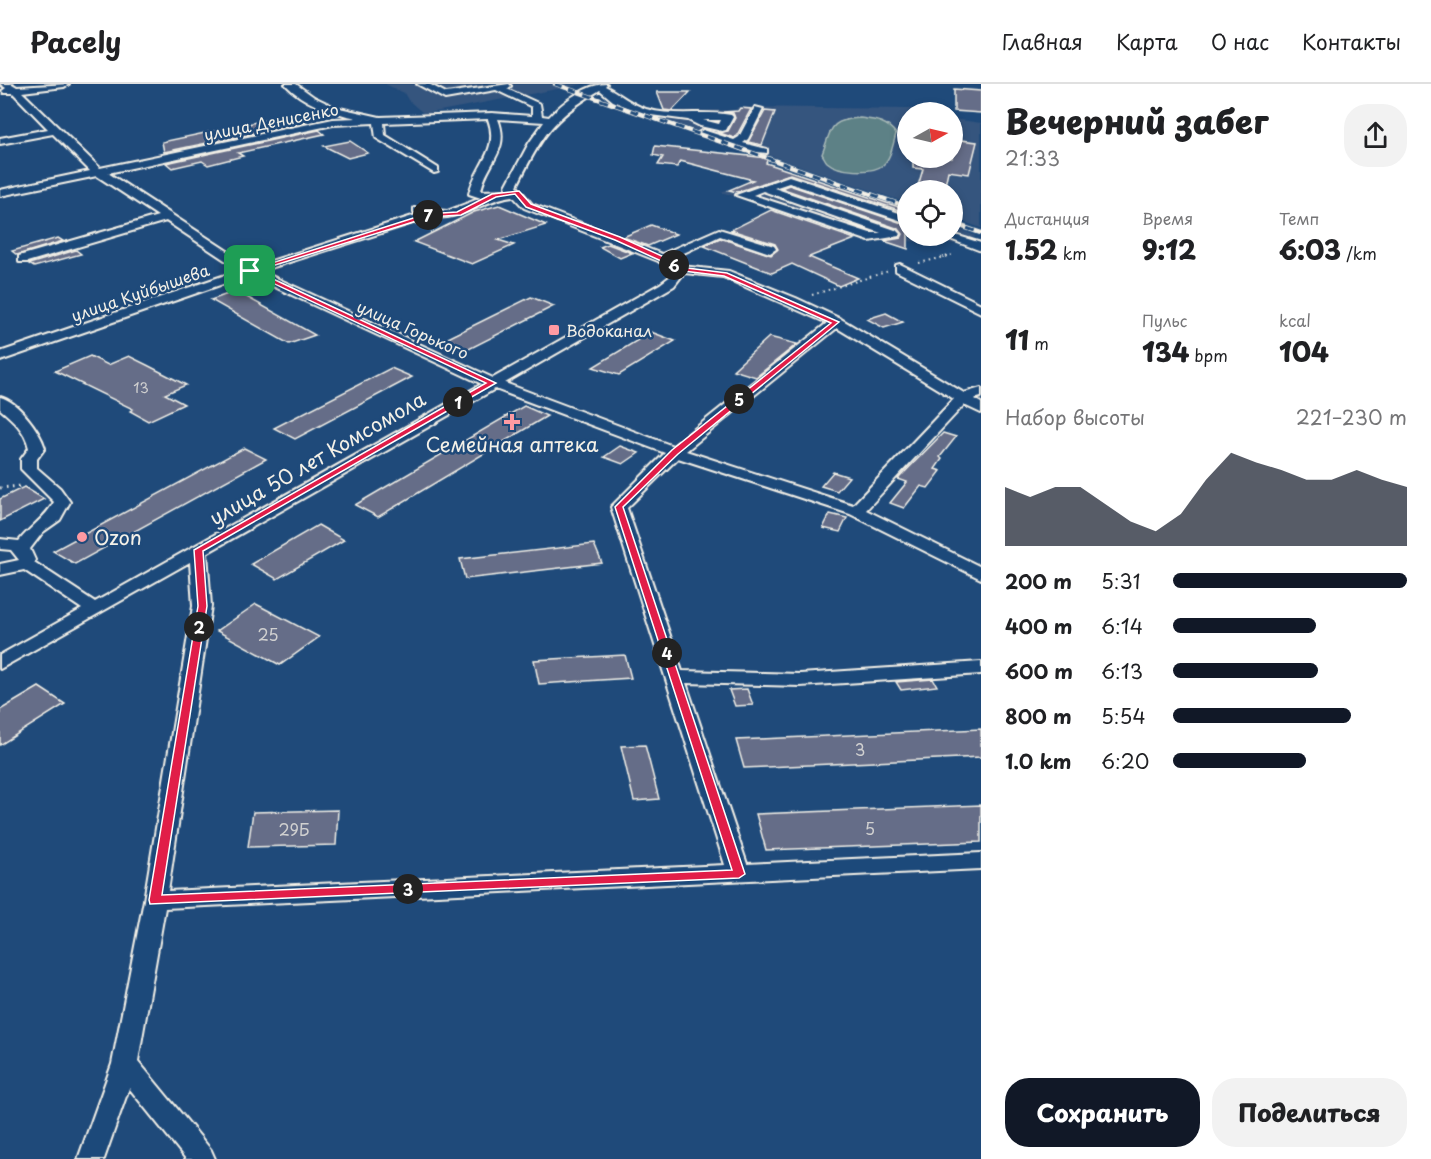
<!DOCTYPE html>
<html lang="ru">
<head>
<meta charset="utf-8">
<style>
	body { margin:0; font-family:"Playpen Sans",sans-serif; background:#f2f2f2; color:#202124; height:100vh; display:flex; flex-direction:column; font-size:22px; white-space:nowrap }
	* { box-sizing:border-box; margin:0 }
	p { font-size:20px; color:#757577 }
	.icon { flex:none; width:33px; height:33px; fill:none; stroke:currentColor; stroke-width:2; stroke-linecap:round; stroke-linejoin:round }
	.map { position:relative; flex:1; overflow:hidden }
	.details { display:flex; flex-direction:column; background:#fff; width:450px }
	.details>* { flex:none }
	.needle { width:39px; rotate:82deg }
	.controls { position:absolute; left:897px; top:18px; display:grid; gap:12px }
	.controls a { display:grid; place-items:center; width:66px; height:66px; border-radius:50%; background:#fff; box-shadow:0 3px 9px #0003; font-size:30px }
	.pin { position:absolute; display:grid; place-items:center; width:51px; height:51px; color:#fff; margin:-26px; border-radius:12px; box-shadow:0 3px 9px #0006 }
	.km { position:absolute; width:30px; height:30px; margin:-15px; border-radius:50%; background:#222; color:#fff; font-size:16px; line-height:30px; text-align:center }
	.round { display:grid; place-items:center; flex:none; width:63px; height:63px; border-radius:24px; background:#f2f2f2 }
	.head { display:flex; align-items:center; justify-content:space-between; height:102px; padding:0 24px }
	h1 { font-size:33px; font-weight:800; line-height:45px }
	.stats { display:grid; grid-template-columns:repeat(3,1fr); gap:9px; height:102px; padding:6px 24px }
	.stats div { display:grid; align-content:center }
	.stats b { font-size:26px; font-weight:800 }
	.stats small { font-size:16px; font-weight:400 }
	.stats p { font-size:16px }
	.chart { height:168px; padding:12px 24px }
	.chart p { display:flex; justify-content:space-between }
	.chart svg { width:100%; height:108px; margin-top:6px; fill:#111827; opacity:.7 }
	.action { display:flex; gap:12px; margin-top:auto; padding:12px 24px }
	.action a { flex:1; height:69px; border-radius:24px; background:#111827; color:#fff; font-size:24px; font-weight:800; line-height:69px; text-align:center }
	.action a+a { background:#f2f2f2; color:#202124 }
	ul { padding:0 24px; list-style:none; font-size:20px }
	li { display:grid; grid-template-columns:96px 72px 1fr; align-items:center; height:45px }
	li i { height:15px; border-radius:8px; background:#111827 }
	header { display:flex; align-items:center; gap:36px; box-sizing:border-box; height:84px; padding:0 30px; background:#fff; border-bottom:2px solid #e0e0e0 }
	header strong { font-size:28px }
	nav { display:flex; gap:33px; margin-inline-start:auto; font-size:21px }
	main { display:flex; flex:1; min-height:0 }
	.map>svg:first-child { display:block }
	.built { fill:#34547e }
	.green { fill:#5d8186; stroke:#a8b9b7; stroke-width:1.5 }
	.building { fill:#656d88; stroke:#f4f1e8; stroke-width:1.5 }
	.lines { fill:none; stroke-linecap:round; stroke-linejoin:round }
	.minor-casing { stroke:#f4f1e8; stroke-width:4 }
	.path-far2 { stroke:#f4f1e8; stroke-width:1.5; stroke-dasharray:1 3; stroke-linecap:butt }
	.path-far1 { stroke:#f4f1e8; stroke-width:2; stroke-dasharray:1.5 4; stroke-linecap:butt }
	.path { stroke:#f4f1e8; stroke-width:3; stroke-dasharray:1.5 4.5; stroke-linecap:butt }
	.minor { fill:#1f4a7a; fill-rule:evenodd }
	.rail-casing { stroke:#f4f1e8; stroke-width:4.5 }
	.rail { stroke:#1f4a7a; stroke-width:3; stroke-dasharray:8; stroke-linecap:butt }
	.route { fill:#e11d48; stroke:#fff; stroke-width:1.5; fill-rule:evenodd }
	.poi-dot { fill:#ff9aa2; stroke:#1f4a7a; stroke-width:2 }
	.labels { text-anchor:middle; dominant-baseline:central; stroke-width:5; stroke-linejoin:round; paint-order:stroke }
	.far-number-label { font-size:14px; fill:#d0d0d0 }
	.far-street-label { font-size:16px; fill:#f4f1e8; stroke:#1f4a7a }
	.far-poi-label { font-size:16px; fill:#f4f1e8; stroke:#1f4a7a; text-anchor:start }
	.number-label { font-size:16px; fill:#d0d0d0 }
	.poi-label { font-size:20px; fill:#f4f1e8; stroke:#1f4a7a }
	.street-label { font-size:20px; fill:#f4f1e8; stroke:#1f4a7a }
</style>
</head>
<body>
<header>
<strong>Pacely</strong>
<nav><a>Главная</a><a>Карта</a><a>О нас</a><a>Контакты</a></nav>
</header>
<main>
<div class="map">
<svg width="981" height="1075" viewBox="0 0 981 1075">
	<rect width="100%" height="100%" fill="#1f4a7a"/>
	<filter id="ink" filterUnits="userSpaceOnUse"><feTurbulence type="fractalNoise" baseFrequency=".0167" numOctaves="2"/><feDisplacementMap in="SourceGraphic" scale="12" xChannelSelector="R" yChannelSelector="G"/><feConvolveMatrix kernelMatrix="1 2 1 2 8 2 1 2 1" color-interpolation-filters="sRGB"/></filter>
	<g filter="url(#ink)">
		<!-- built -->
		<g class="built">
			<path d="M385,0H584L424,30L408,16L404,9Z"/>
			<path d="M738,23L918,25L930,28H908V74H952L953,35L981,39V144L953,134L952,106H908L907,119L646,29L658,27L735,26Z"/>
			<path d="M785,85L907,125L908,152H952L953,143L976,152L958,160L871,155L721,108Z"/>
		</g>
		<!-- green -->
		<path class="green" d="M860,34C875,36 887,37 896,50C893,60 891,74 883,81C872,90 838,88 827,78C825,76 824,73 822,70C832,44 829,36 860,34Z"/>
		<!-- building -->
		<g class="building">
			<path d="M954,5L981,7V29L954,27Z"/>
			<path d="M657,8H690L672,27L664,26Z"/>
			<path d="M740,24L751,25L737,51L734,54L717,48L728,47L735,34L733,29L723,28L738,27Z"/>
			<path d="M765,27L775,28L762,61L748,58Z"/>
			<path d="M295,30L307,38L164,68L162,58Z"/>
			<path d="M319,46L324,50L238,69L243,72L208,81L202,77L172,84L166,79Z"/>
			<path d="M952,55L977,58L969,90L948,87L944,106L918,102L923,85L913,84V74H952Z"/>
			<path d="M350,57L368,69L348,74L324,62Z"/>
			<path d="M655,62L768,74L766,79L908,126V129L790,90L737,108L729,106L753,96L680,77L677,83L658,81L663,73L653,71Z"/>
			<path d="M789,101L908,141V165L884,157L901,154L903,150L899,145L781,104Z"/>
			<path d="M499,121L546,141L498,156L514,161L472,180L414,158L474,128Z"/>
			<path d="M771,126L855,155L809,173L858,194L839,202L792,180L772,189L704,162L720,154L771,171L778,165L775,160L731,146Z"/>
			<path d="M651,141L676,150L648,162L623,153Z"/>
			<path d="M58,154L63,157L17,171L12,167Z"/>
			<path d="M608,160L632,169L620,174L600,163Z"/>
			<path d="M76,166L81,170L34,183L29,180Z"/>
			<path d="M236,207L315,251L289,260L211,216Z"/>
			<path d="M531,213L554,222L465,267L442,257Z"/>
			<path d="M886,229L903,238L884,244L867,235Z"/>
			<path d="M651,248L675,257L619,291L593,283Z"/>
			<path d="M769,253L797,260L756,293L733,286Z"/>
			<path d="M90,272L108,281L129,272L147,281L186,301L165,310L184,320L148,337L130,327L133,325L55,287Z"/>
			<path d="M391,284L412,293L295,355L274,344Z"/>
			<path d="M524,322L547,332L378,433L355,421Z"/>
			<path d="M943,349L956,353L940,373L942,375L935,385L941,387L928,404L921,402L904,424L890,419L907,398L898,395Z"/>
			<path d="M620,362L639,369L623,380L604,373Z"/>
			<path d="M244,364L266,375L75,480L53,467Z"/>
			<path d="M833,388L849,393L837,407L821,402Z"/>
			<path d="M24,403L44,415L0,437V415Z"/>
			<path d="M830,430L847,434L840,448L823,444Z"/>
			<path d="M318,441L344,456L277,495L251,480Z"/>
			<path d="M594,460L602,479L465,495L460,475Z"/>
			<path d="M256,520L319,553L280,581L217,547Z"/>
			<path d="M625,571L631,594L539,600L534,576Z"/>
			<path d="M933,595L937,602L901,606L896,598Z"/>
			<path d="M39,603L65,620L0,661V626Z"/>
			<path d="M747,605L753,621L735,622L729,606Z"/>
			<path d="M981,645V673L744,684L736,656Z"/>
			<path d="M645,661L659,715L634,717L621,662Z"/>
			<path d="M981,721V758L766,766L756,730Z"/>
			<path d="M338,726L336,761L248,763L253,728Z"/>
		</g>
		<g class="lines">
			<!-- minor casing -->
			<g class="minor-casing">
				<g id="minor">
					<path d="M0,0H12L17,3L69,0L64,3L22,8L100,84L333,35L356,34C330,28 304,20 285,0H296L314,13L335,23L380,33L492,29L532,32V23L496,6L445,15L417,0H429L446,9L509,0L511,2L507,5L540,20L542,32L549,33C563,18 586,0 607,0L605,2C619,9 630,20 646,25C674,33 703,26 731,31L733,33L726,46L722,47L700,42L688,36L643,30L613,17L600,6C551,35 542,52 517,102L532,120L662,170L719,145L774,162L776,165L770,169L720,152L671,175L681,182L729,187L796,214L841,235L964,309L981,304V313L974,315L981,319V329L964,321L866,426L981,483V495L850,430L678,374L627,424L682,587L800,590L981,578V590L800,602L686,599L747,780L981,769V785L165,824L138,977L211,1066L215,1075H186L129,1004L104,1075H78L112,980L144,816L193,522L190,478L0,585V571L82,525L24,486L0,491V480L19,476L11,466L0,465V455L19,457C30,443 45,434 54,418L21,385V375L29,364C25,346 13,336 0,325V313C18,317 40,347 45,364L37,375V384L60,404L70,418L60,436L43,448L30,465L35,476L34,478L95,518L482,300L249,191L0,277V268L240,186L166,137L27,178H19V172L158,132L97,92L0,112V106L90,87L53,50L0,60V54L48,45L13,9H4L2,7L6,4ZM488,35C500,67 475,81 469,110L481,114L447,127L414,124V128L419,130L252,183L108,89L333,41L374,39L376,54L434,89L438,88V84L385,51L384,39ZM498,35L544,38L529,59L506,102L508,106L481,107C486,79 511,67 498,35ZM703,36H721L719,40ZM513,112L524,124L658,177L672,186V191L660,200L493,294L261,187L432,133C462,137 485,115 513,112ZM684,189L723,193L827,239L673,362L505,299L674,202ZM837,244L954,315L853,421L686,367ZM495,305L665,369L611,423L725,781L168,807L211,522L207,469Z"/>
					<path d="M755,23L763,25L748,55L743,59L767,65V69L746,67L698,49L703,46L734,56L739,53Z"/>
					<path d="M789,92L908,132V139L789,99L774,104L898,147L901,150L899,152L869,157L736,111ZM763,107L881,149H870L753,111Z"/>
					<path d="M952,150L981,159V167L942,152H952Z"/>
					<path d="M900,180L981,220V229L896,187V181Z"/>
				</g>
			</g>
			<!-- path-far2 -->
			<path class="path-far2" d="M943,173L952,171"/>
			<!-- path-far1 -->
			<g class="path-far1">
				<path d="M919,179L949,172"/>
				<path d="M812,211L889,187"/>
			</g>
			<!-- path -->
			<path class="path" d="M0,404L21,402"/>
			<!-- minor -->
			<use href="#minor" class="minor"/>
			<!-- rail casing -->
			<g class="rail-casing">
				<g id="rail">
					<path d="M555,0L908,123"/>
					<path d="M952,139L981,149"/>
				</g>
			</g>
			<!-- rail -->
			<use href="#rail" class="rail"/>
		</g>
	</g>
	<!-- route -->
	<path class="route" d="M519,107L531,120L620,153L664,173L679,183L727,189L839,238L678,370L623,423L745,790L739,794L150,820L149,816L198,522L194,466L486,299L247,187L426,130L457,128L492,110ZM515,110L526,123L615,156L659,176L675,186L724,192L831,239L672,366L615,423L732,786L162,811L207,522L203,467L496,299L256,187L429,133L461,131L496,113Z"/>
	<!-- markers -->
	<g class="poi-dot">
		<rect x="548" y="240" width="12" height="12" rx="3"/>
		<path d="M509 329h6v6h6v6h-6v6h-6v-6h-6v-6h6z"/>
		<circle cx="82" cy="453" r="6"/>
	</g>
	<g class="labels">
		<!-- far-number labels -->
		<g class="far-number-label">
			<text x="141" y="303">13</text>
		</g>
		<!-- far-street labels -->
		<g class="far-street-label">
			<text transform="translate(271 37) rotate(-11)">улица Денисенко</text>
			<text transform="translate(140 208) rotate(-19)">улица Куйбышева</text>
			<text transform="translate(413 245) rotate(24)">улица Горького</text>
		</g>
		<!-- far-poi labels -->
		<g class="far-poi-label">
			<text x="566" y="246">Водоканал</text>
		</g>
		<!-- number labels -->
		<g class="number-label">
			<text x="268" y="550">25</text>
			<text x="860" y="665">3</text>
			<text x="870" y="744">5</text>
			<text x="294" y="745">29Б</text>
		</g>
		<!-- poi labels -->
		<g class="poi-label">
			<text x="512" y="360">Семейная аптека</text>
			<text x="94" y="453" text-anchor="start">Ozon</text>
		</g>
		<!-- street labels -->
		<g class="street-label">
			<text transform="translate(317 374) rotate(-30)">улица 50 лет Комсомола</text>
		</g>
	</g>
</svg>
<div class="controls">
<a><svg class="needle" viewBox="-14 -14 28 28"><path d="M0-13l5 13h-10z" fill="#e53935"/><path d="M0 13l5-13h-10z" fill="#757577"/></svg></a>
<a><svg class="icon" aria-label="locate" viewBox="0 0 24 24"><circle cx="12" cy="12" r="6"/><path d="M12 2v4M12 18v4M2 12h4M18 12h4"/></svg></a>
</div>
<div class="pin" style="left:250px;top:187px;background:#1e9e55"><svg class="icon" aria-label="arrive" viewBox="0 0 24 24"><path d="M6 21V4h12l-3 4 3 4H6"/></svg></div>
<b class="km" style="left:458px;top:318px">1</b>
<b class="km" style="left:199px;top:543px">2</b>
<b class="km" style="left:408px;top:805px">3</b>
<b class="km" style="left:667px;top:569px">4</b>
<b class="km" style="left:739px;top:315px">5</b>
<b class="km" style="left:674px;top:181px">6</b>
<b class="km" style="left:428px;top:131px">7</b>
</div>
<section class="details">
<div class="head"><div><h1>Вечерний забег</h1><p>21:33</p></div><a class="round"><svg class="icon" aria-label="share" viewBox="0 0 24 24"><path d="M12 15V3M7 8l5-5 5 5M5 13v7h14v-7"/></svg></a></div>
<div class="stats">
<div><p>Дистанция</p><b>1.52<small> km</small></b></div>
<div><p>Время</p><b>9:12</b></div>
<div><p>Темп</p><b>6:03<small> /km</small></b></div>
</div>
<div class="stats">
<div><b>11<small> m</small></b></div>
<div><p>Пульс</p><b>134<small> bpm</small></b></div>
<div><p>kcal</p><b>104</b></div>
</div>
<div class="chart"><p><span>Набор высоты</span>221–230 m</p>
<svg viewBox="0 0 160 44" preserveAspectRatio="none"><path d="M0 44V20L10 24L20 20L30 20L40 27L50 34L60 38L70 31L80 17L90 6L100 10L110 13L120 17L130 17L140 13L150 17L160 20V44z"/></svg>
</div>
<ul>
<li><b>200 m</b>5:31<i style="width:100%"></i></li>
<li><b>400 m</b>6:14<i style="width:61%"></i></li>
<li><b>600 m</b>6:13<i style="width:62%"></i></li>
<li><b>800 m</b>5:54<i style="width:76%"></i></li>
<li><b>1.0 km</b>6:20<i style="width:57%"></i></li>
</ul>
<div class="action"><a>Сохранить</a><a>Поделиться</a></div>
</section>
</main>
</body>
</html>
